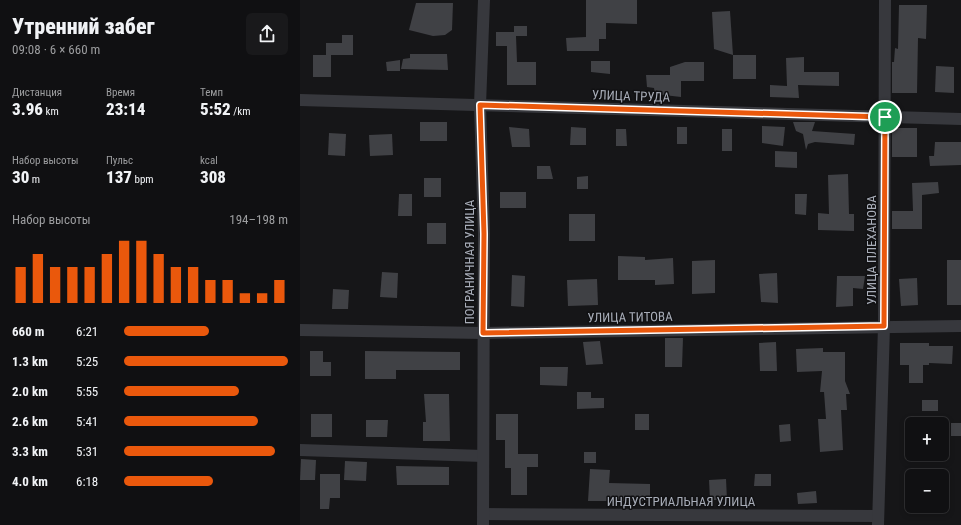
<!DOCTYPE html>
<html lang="ru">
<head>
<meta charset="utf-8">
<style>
	body { margin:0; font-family:"Roboto Condensed",sans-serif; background:#19191b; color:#f1f3f6; height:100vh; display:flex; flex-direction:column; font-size:15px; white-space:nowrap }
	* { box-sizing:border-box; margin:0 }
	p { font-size:13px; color:#9c9d9f }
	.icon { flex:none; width:22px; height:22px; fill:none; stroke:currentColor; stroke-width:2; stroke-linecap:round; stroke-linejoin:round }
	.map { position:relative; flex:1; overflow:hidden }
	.panel { display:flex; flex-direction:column; background:#101012; width:300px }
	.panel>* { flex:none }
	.controls { position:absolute; left:605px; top:417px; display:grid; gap:8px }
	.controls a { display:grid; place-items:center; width:44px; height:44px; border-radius:6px; background:#101012; box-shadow:0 2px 6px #0003,0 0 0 1px #303032; font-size:20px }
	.pin { position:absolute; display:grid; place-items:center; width:34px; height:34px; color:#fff; margin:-17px; border:2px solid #fff; border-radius:50%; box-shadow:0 1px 4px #0007 }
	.round { display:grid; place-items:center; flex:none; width:42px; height:42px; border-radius:6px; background:#19191b }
	.headline { display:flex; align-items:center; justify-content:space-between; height:68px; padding:0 12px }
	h1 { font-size:22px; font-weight:800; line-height:30px }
	.stats { display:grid; grid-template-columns:repeat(3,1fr); gap:6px; height:68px; padding:4px 12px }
	.stats div { display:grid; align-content:center }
	.stats b { font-size:17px; font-weight:800 }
	.stats small { font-size:11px; font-weight:400 }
	.stats p { font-size:11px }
	.chart { height:112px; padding:8px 12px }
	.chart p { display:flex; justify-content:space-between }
	.chart svg { width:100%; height:72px; margin-top:4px; stroke:#ea580c; stroke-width:6 }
	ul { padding:0 12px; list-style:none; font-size:13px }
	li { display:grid; grid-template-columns:64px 48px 1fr; align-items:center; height:30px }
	li i { height:10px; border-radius:5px; background:#ea580c }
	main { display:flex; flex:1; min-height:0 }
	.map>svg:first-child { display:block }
	.building { fill:#404145 }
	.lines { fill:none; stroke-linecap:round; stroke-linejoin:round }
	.street { stroke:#37383d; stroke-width:12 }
	.route-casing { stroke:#fff; stroke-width:8 }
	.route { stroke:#ea580c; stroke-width:5 }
	.labels { text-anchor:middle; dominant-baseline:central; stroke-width:3; stroke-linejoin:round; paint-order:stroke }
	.street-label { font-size:13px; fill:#a8adb8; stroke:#111113 }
</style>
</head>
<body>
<main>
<section class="panel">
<div class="headline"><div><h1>Утренний забег</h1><p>09:08 · 6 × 660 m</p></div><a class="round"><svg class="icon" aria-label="share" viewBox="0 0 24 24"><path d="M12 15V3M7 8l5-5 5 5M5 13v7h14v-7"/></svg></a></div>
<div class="stats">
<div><p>Дистанция</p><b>3.96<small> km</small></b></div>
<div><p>Время</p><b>23:14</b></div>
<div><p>Темп</p><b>5:52<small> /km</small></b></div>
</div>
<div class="stats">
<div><p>Набор высоты</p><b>30<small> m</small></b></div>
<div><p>Пульс</p><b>137<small> bpm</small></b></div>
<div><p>kcal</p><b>308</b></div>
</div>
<div class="chart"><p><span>Набор высоты</span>194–198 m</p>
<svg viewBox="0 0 160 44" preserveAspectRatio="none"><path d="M5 44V22M15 44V14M25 44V22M35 44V22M45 44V22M55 44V14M65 44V6M75 44V6M85 44V14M95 44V22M105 44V22M115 44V30M125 44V30M135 44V38M145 44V38M155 44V30"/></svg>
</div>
<ul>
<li><b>660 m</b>6:21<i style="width:52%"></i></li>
<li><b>1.3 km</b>5:25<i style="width:100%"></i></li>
<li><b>2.0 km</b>5:55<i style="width:70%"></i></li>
<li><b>2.6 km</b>5:41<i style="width:82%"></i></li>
<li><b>3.3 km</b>5:31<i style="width:92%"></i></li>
<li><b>4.0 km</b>6:18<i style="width:54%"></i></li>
</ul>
</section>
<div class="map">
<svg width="661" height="525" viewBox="0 0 661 525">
	<rect width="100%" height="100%" fill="#161618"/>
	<!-- building -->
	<g class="building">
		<path d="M286,0H337V24L306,23V39H299V51H267L266,38L286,37Z"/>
		<path d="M116,3H153L152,30L145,35L133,36L109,30Z"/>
		<path d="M599,5H627L626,39L618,38L617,93H592V62H594L595,48L598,49Z"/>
		<path d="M430,11L433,55L414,49L412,12Z"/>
		<path d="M214,26H227V36H216L217,62H236V85H207V46H196V32H214Z"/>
		<path d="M42,35H53V55H31V77H13V55H26V43H42Z"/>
		<path d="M110,54H147L148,70L101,69L103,59L110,58Z"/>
		<rect x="433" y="55" width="23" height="24"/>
		<path d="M504,57V72H539V86L498,85L499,98L470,97V85L487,86L486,58Z"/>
		<path d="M100,60V71H87L86,62Z"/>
		<path d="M291,61H310V74L291,72Z"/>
		<path d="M385,62H404V81H381V97L355,94L354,88L347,87L346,75H370V67Z"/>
		<path d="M636,66L654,67V93L635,92Z"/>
		<rect x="120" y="122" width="27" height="19"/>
		<path d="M493,122H515L512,131L555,134L554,145L515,142L508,144L506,150L503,134L496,131Z"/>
		<path d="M462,126L485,127L483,146L462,143Z"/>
		<path d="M209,127L229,129L230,147H212Z"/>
		<path d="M271,127L286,128V145H270Z"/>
		<rect x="377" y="127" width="10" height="17"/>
		<rect x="592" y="128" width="25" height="29"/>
		<path d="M316,129H326L327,146H316Z"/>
		<rect x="422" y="129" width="10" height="22"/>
		<path d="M29,133L46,134L45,156L28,155Z"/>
		<path d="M92,134L93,155L70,156L69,135Z"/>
		<path d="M635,142H661V165L630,166L629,156H634Z"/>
		<path d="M475,151L497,152V168L475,167Z"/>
		<path d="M237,166H250L253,179H237Z"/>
		<path d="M548,174L549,214H554V231L518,230V213L529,214L528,175Z"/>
		<path d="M288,176V189H277V177Z"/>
		<rect x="124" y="178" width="17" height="19"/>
		<path d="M638,182L639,193L622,195V229H592V211H613L612,183Z"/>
		<rect x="200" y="192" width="26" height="16"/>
		<path d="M99,194H112V216H98Z"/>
		<path d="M495,194H507L506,215L495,214Z"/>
		<rect x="269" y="214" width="26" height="27"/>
		<rect x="127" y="223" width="19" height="21"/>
		<path d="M318,256L345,257V260L373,258L374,284L355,285V280H318Z"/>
		<path d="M415,260V293L392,294V261Z"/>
		<rect x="647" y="260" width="14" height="45"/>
		<path d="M82,272L98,273L97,298L80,297Z"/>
		<path d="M477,273L478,303L461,302L459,274Z"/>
		<path d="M212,275L225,276L224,307L211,306Z"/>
		<path d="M537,276H565L563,289L553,288V306L536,307Z"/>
		<path d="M617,278L618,305L601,306L599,279Z"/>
		<path d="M297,279L298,305L268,306L267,280Z"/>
		<path d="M33,289L49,290L48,309H32Z"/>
		<path d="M365,338H383L382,367H365Z"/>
		<path d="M300,341L303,364L286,365L283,342Z"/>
		<path d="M476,342L477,371H460L459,343Z"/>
		<path d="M600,343H629V346H653L652,364L629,363V365H623V383H609V365H600Z"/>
		<path d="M523,348V352H545V381L550,394H546L547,410H541L543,450L520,452L518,419H526L524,392H520L522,371L497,372L496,349Z"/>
		<path d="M10,351H23V362H31V376H10Z"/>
		<path d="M65,351L160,352V370H96V379H65Z"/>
		<path d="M240,367H268L267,386L240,385Z"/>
		<path d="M277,392H291V398H304V408L277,409Z"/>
		<path d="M124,394H149L150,441H123V422H126Z"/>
		<rect x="622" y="400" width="16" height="11"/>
		<rect x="11" y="414" width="21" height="23"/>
		<path d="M196,414H218V454H238V467H227V495H211V468H205V440H196Z"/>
		<rect x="335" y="414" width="14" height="16"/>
		<path d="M66,420H88L87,437H66Z"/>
		<rect x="651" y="423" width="10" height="13"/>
		<path d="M490,424L491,441L480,442L479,425Z"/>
		<rect x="284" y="452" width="12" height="11"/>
		<path d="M1,459L16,460L15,480H0Z"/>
		<path d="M45,461L67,462L66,481L44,480Z"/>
		<path d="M96,466L149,467V485H97Z"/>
		<path d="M290,469L310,470L309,483L350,484V501H288Z"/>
		<path d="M20,474H40V498H30L29,509H20Z"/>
		<path d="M455,474H471V486H454Z"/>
		<path d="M426,479L427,500H410L409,480Z"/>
		<path d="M516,491L517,503L498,504L497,493Z"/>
	</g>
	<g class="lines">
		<!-- street -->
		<g class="street">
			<path d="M0,100L661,119"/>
			<path d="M0,330L183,333L661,326"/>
			<path d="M0,450L183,456"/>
			<path d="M183,514L578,516"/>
			<path d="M183,525L184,234L180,105L184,0"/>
			<path d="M578,525L584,326L585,0"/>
		</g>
	</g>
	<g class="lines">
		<!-- route casing -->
		<g class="route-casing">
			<path id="route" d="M180,105L585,117L584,326L183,333L184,234Z"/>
		</g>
		<!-- route -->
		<use href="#route" class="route"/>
	</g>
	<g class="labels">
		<!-- street labels -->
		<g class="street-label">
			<text transform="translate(331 96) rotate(2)">УЛИЦА ТРУДА</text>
			<text transform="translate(571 250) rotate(-90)">УЛИЦА ПЛЕХАНОВА</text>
			<text transform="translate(169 262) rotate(-90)">ПОГРАНИЧНАЯ УЛИЦА</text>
			<text transform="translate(330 317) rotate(-1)">УЛИЦА ТИТОВА</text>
			<text x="381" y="501">ИНДУСТРИАЛЬНАЯ УЛИЦА</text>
		</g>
	</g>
</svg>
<div class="controls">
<a>+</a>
<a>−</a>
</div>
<div class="pin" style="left:585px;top:117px;background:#1e9e55"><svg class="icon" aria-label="arrive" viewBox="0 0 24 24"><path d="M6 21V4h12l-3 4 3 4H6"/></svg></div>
</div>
</main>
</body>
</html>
